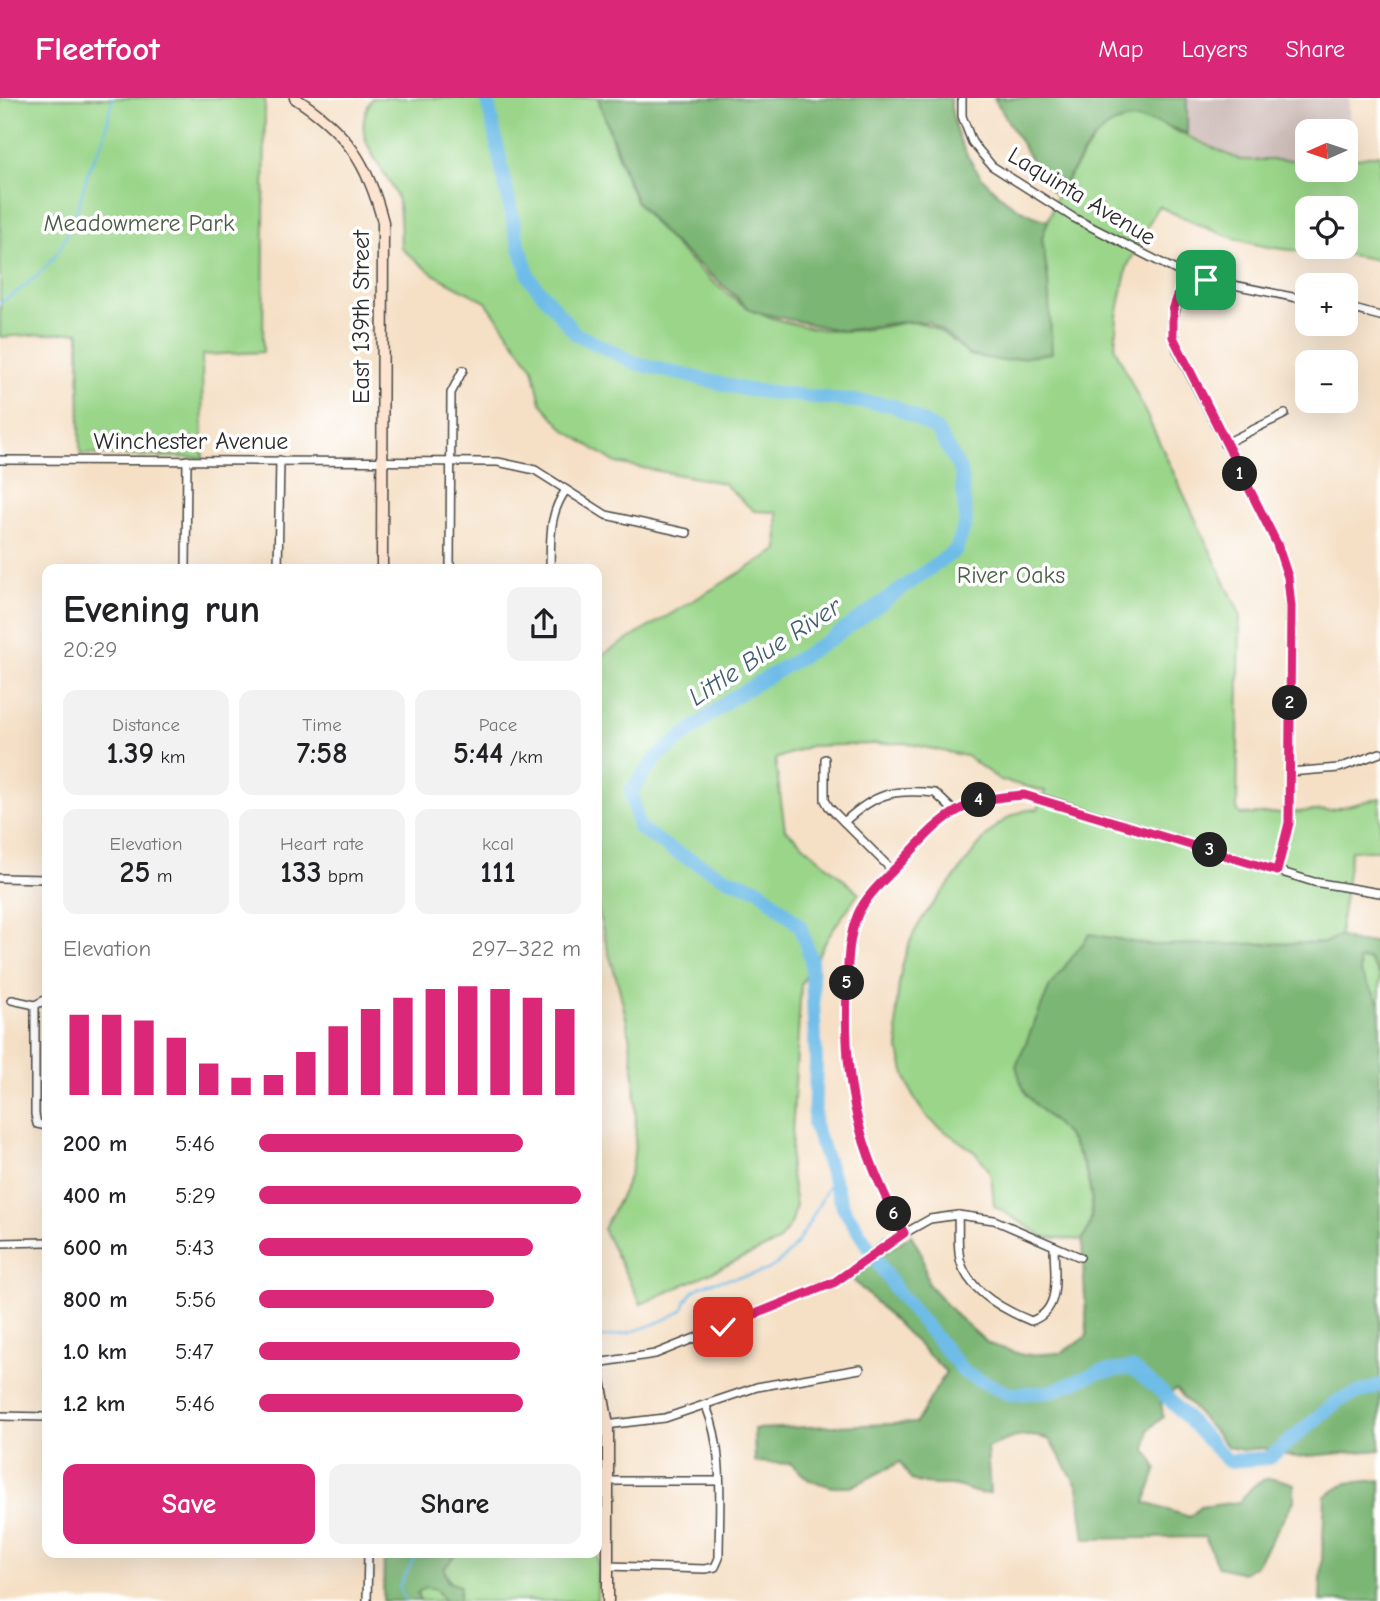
<!DOCTYPE html>
<html lang="en">
<head>
<meta charset="utf-8">
<style>
	body { margin:0; font-family:"Comic Neue",sans-serif; background:#f2f2f2; color:#202124; height:100vh; display:flex; flex-direction:column; font-size:26px; white-space:nowrap }
	* { box-sizing:border-box; margin:0 }
	p { font-size:23px; color:#757577 }
	.icon { flex:none; width:38px; height:38px; fill:none; stroke:currentColor; stroke-width:2; stroke-linecap:round; stroke-linejoin:round }
	.map { position:relative; flex:1; overflow:hidden }
	.sheet { position:absolute; left:42px; top:466px; width:560px; height:994px; display:flex; flex-direction:column; background:#fff; border-radius:14px; box-shadow:0 7px 28px #0002 }
	.sheet>* { flex:none }
	.needle { width:46px; rotate:267deg }
	.controls { position:absolute; left:1295px; top:21px; display:grid; gap:14px }
	.controls a { display:grid; place-items:center; width:63px; height:63px; border-radius:14px; background:#fff; box-shadow:0 7px 28px #0002; font-size:35px }
	.pin { position:absolute; display:grid; place-items:center; width:60px; height:60px; color:#fff; margin:-30px; border-radius:14px; box-shadow:0 4px 10px #0006 }
	.km { position:absolute; width:35px; height:35px; margin:-18px; border-radius:50%; background:#222; color:#fff; font-size:19px; line-height:35px; text-align:center }
	.round { display:grid; place-items:center; flex:none; width:74px; height:74px; border-radius:14px; background:#f2f2f2 }
	.headline { display:flex; align-items:center; justify-content:space-between; height:119px; padding:0 21px }
	h1 { font-size:38px; font-weight:600; line-height:52px }
	.metrics { display:grid; grid-template-columns:repeat(3,1fr); gap:10px; height:119px; padding:7px 21px }
	.metrics div { display:grid; align-content:center; border-radius:14px; background:#f2f2f2; text-align:center }
	.metrics b { font-size:30px; font-weight:600 }
	.metrics small { font-size:19px; font-weight:400 }
	.metrics p { font-size:19px }
	.chart { height:196px; padding:14px 21px }
	.chart p { display:flex; justify-content:space-between }
	.chart svg { width:100%; height:126px; margin-top:7px; stroke:#db2777; stroke-width:6 }
	.action { display:flex; gap:14px; margin-top:auto; padding:14px 21px }
	.action a { flex:1; height:80px; border-radius:14px; background:#db2777; color:#fff; font-size:28px; font-weight:600; line-height:80px; text-align:center }
	.action a+a { background:#f2f2f2; color:#202124 }
	ul { padding:0 21px; list-style:none; font-size:23px }
	li { display:grid; grid-template-columns:112px 84px 1fr; align-items:center; height:52px }
	li i { height:18px; border-radius:9px; background:#db2777 }
	header { display:flex; align-items:center; gap:42px; box-sizing:border-box; height:98px; padding:0 35px; background:#db2777; color:#fff }
	header strong { font-size:33px }
	nav { display:flex; gap:38px; margin-inline-start:auto; font-size:24px }
	.map>svg:first-child { display:block }
	.industrial { fill:#d0c0bc }
	.green { fill:#9ad589; stroke:#62805a; stroke-width:2; fill-rule:evenodd }
	.forest { fill:#7bb675; stroke:#537050; stroke-width:2 }
	.lines { fill:none; stroke-linecap:round; stroke-linejoin:round }
	.stream { stroke:#6ebce8; stroke-width:2.5 }
	.river { stroke:#6ebce8; stroke-width:14 }
	.street-casing { stroke:#494642; stroke-width:10 }
	.secondary-casing { stroke:#494642; stroke-width:13 }
	.street { stroke:#fff; stroke-width:7 }
	.secondary { stroke:#fde4d1; stroke-width:10 }
	.route-casing { stroke:#fff; stroke-width:14 }
	.route { stroke:#db2777; stroke-width:9 }
	.labels { text-anchor:middle; dominant-baseline:central; stroke-width:7; stroke-linejoin:round; paint-order:stroke }
	.street-label { font-size:24px; fill:#2b2b2b; stroke:#fff }
	.park-label { font-size:24px; fill:#4c5e47; stroke:#fff }
	.water-label { font-size:26px; font-style:italic; fill:#425e6d; stroke:#fff }
</style>
</head>
<body>
<header>
<strong>Fleetfoot</strong>
<nav><a>Map</a><a>Layers</a><a>Share</a></nav>
</header>
<div class="map">
<svg width="1380" height="1503" viewBox="0 0 1380 1503">
	<rect width="100%" height="100%" fill="#fff"/>
	<filter id="ink" filterUnits="userSpaceOnUse"><feTurbulence type="fractalNoise" baseFrequency=".0143" numOctaves="2"/><feDisplacementMap in="SourceGraphic" scale="14" xChannelSelector="R" yChannelSelector="G"/><feConvolveMatrix kernelMatrix="1 2 1 2 8 2 1 2 1" color-interpolation-filters="sRGB"/></filter>
	<filter id="wash" filterUnits="userSpaceOnUse"><feTurbulence type="fractalNoise" baseFrequency=".00686" numOctaves="4" result="noise"/><feDisplacementMap in="SourceGraphic" scale="28" xChannelSelector="R" yChannelSelector="G"/><feGaussianBlur stdDeviation="1.57" result="paint"/><feColorMatrix in="noise" values="0 0 0 0 0 0 0 0 0 0 0 0 0 0 0 0 0 1.4 0 .05"/><feComposite in="paint" operator="in"/></filter>
	<g filter="url(#wash)">
		<rect width="100%" height="100%" fill="#f5e0c6"/>
		<!-- industrial -->
		<path class="industrial" d="M1187,0H1349V62H1346V33H1307V62H1240L1187,36Z"/>
		<!-- green -->
		<g class="green">
			<path d="M0,0H265L263,254L202,257L203,360L80,356L79,234L0,239Z"/>
			<path d="M372,0H598C608,26 624,85 638,105C657,132 724,200 754,213C774,223 820,233 842,233C908,234 910,201 969,257L1048,182L1042,140L1057,97L1101,30L1123,20L1150,21L1240,62H1307V72H1346V62L1380,56V163C1342,152 1302,156 1263,148C1226,140 1192,124 1158,108L1127,169L1117,218L1115,250L1240,516L1237,711L1241,717L1331,712L1380,700V752H1351L1339,838L1324,845L1148,847L1090,836L1050,888L1026,996C1039,1010 1057,1023 1068,1039C1086,1065 1103,1115 1082,1142L1045,1139L994,1108C993,1098 993,1080 988,1071C975,1046 940,1036 924,1015C888,969 889,874 919,826C929,809 943,794 955,779C977,750 999,712 1038,711L1045,693L1000,682L966,658L905,645L810,648L775,661L785,731L859,795L833,831L801,886L790,1071L796,1107L792,1124L778,1144L641,1206L603,1131C614,1110 629,1087 633,1063C640,1018 633,946 622,902C614,867 602,841 597,804V560L778,452L777,414L754,413L723,385L616,365L565,332L541,305L533,270L486,204L433,176L401,150C400,135 402,114 397,100C383,62 347,42 372,0ZM1307,110H1346V149H1307Z"/>
			<path d="M1368,861L1380,877V905L1359,875V862Z"/>
			<path d="M598,1427L597,1503H458L444,1471L457,1454H597Z"/>
			<path d="M426,1488L436,1491L444,1503H420L417,1495Z"/>
		</g>
		<!-- forest -->
		<g class="forest">
			<path d="M598,0H950C955,57 992,106 1048,123L1042,140L1048,182L1052,255L1003,263L969,257L947,236L928,224H902L842,233L752,213L666,138L636,103Z"/>
			<path d="M994,0H1187V36C1108,0 1095,35 1057,98L1047,88Z"/>
			<path d="M1090,836L1149,847L1324,845L1339,838L1355,844H1380V877L1368,861L1359,862L1360,875L1380,905V1352L1295,1359L1262,1350L1242,1352L1228,1349L1176,1291L1161,1302L1163,1319L1148,1332L1146,1352L1157,1370L1145,1405L1190,1419L1200,1409L1239,1404C1259,1381 1263,1375 1294,1386V1403L1256,1467L1243,1475L1218,1469L1205,1439L1085,1441L1078,1389L1050,1342C1024,1333 1011,1340 987,1350L990,1395C975,1398 965,1388 951,1387C932,1387 930,1388 911,1382L900,1364L851,1389H833L809,1382L791,1366L755,1364L754,1331L916,1325L946,1274L850,1179L911,1137L922,1156L928,1186L957,1218L989,1246L1023,1257L1061,1255L1087,1238L1082,1142C1103,1115 1087,1060 1066,1036C1054,1023 1039,1012 1028,998C1021,990 1019,977 1016,968L1050,888Z"/>
			<path d="M1380,1382V1503H1320L1325,1398L1347,1385Z"/>
			<path d="M384,1454H457L444,1471L448,1484L460,1488L459,1502L444,1503L436,1491L426,1489L417,1495L420,1503H383Z"/>
		</g>
		<g class="lines">
			<!-- stream -->
			<g class="stream">
				<path d="M0,205C62,166 70,139 89,71C92,61 100,52 103,42C108,29 108,14 113,0"/>
				<path d="M600,1240C630,1236 657,1227 683,1212C691,1174 741,1185 769,1171C801,1154 815,1110 833,1080"/>
				<path d="M405,1503L399,1488L418,1454"/>
			</g>
			<!-- river -->
			<path class="river" d="M487,0L516,137L530,181L576,236L638,266L748,292L892,307L937,332L961,373L966,423L956,452L831,541L729,602L655,661L631,693L639,730L672,752L726,780L759,791L800,828L811,862L816,963L814,1026L843,1109L895,1191L965,1275L1009,1296L1050,1294L1099,1274L1132,1270L1162,1294L1228,1363L1269,1360L1339,1302L1380,1287"/>
		</g>
	</g>
	<g filter="url(#ink)">
		<g class="lines">
			<!-- street casing -->
			<g class="street-casing">
				<g id="street">
					<path d="M962,0V18L972,44L992,68L1074,120L1185,177L1307,202"/>
					<path d="M1185,177L1172,226L1177,252L1277,446L1288,479L1291,509L1289,725L1277,773"/>
					<path d="M1346,209L1380,218"/>
					<path d="M1224,346L1285,316"/>
					<path d="M0,362L498,364L535,372L606,417L687,435"/>
					<path d="M186,471L187,362"/>
					<path d="M278,471L280,362"/>
					<path d="M450,471L451,295L463,272"/>
					<path d="M550,471C551,441 548,417 566,392"/>
					<path d="M825,661V702L829,709L893,773"/>
					<path d="M1289,674L1339,670L1380,655"/>
					<path d="M844,724C876,695 892,691 935,695L954,713"/>
					<path d="M0,780L47,781"/>
					<path d="M12,902L35,907L47,901"/>
					<path d="M35,907V1016L37,1026L47,1028"/>
					<path d="M958,1117C959,1131 957,1147 960,1161C967,1193 1004,1212 1031,1223C1063,1212 1054,1176 1054,1148"/>
					<path d="M904,1134C856,1048 843,985 847,886C849,862 848,835 859,813C871,789 897,769 915,749C953,707 988,690 1045,701L1314,784L1380,795"/>
					<path d="M0,1145L47,1144"/>
					<path d="M597,1265L655,1256L835,1184L887,1145L930,1121L958,1117L994,1122L1080,1159"/>
					<path d="M0,1318L47,1319"/>
					<path d="M597,1328L665,1320L757,1289L860,1271"/>
					<path d="M609,1383H718"/>
					<path d="M597,1421H609"/>
					<path d="M608,1468L705,1471L715,1469L719,1460C719,1411 725,1354 706,1308"/>
					<path d="M367,1503L368,1454"/>
				</g>
			</g>
			<!-- secondary casing -->
			<g class="secondary-casing">
				<g id="secondary">
					<path d="M295,0C346,33 368,65 383,124L382,471"/>
					<path d="M597,1265L608,1327V1503"/>
				</g>
			</g>
			<!-- street -->
			<use href="#street" class="street"/>
			<!-- secondary -->
			<use href="#secondary" class="secondary"/>
		</g>
	</g>
	<g class="lines" filter="url(#ink)">
		<!-- route casing -->
		<g class="route-casing">
			<path id="route" d="M723,1229L835,1184L904,1135C857,1049 843,986 847,889C848,864 848,839 858,816C868,794 891,776 906,759C947,714 963,701 1024,697L1277,773L1289,725L1291,509L1288,479L1277,446L1173,239V212L1185,177L1206,182"/>
		</g>
		<!-- route -->
		<use href="#route" class="route"/>
	</g>
	<g class="labels">
		<!-- street labels -->
		<g class="street-label">
			<text transform="translate(1082 98) rotate(31)">Laquinta Avenue</text>
			<text transform="translate(361 219) rotate(-90)">East 139th Street</text>
			<text x="191" y="343">Winchester Avenue</text>
		</g>
		<!-- park labels -->
		<g class="park-label">
			<text x="139" y="125">Meadowmere Park</text>
			<text x="1011" y="477">River Oaks</text>
		</g>
		<!-- water labels -->
		<g class="water-label">
			<text transform="translate(765 554) rotate(-33)">Little Blue River</text>
		</g>
	</g>
</svg>
<div class="controls">
<a><svg class="needle" viewBox="-14 -14 28 28"><path d="M0-13l5 13h-10z" fill="#e53935"/><path d="M0 13l5-13h-10z" fill="#757577"/></svg></a>
<a><svg class="icon" aria-label="locate" viewBox="0 0 24 24"><circle cx="12" cy="12" r="6"/><path d="M12 2v4M12 18v4M2 12h4M18 12h4"/></svg></a>
<a>+</a>
<a>−</a>
</div>
<div class="pin" style="left:1206px;top:182px;background:#1e9e55"><svg class="icon" aria-label="arrive" viewBox="0 0 24 24"><path d="M6 21V4h12l-3 4 3 4H6"/></svg></div>
<div class="pin" style="left:723px;top:1229px;background:#d93025"><svg class="icon" aria-label="check" viewBox="0 0 24 24"><path d="M5 12l5 5 9-10"/></svg></div>
<b class="km" style="left:1240px;top:376px">1</b>
<b class="km" style="left:1290px;top:605px">2</b>
<b class="km" style="left:1210px;top:752px">3</b>
<b class="km" style="left:979px;top:702px">4</b>
<b class="km" style="left:847px;top:885px">5</b>
<b class="km" style="left:894px;top:1116px">6</b>
<section class="sheet">
<div class="headline"><div><h1>Evening run</h1><p>20:29</p></div><a class="round"><svg class="icon" aria-label="share" viewBox="0 0 24 24"><path d="M12 15V3M7 8l5-5 5 5M5 13v7h14v-7"/></svg></a></div>
<div class="metrics">
<div><p>Distance</p><b>1.39<small> km</small></b></div>
<div><p>Time</p><b>7:58</b></div>
<div><p>Pace</p><b>5:44<small> /km</small></b></div>
</div>
<div class="metrics">
<div><p>Elevation</p><b>25<small> m</small></b></div>
<div><p>Heart rate</p><b>133<small> bpm</small></b></div>
<div><p>kcal</p><b>111</b></div>
</div>
<div class="chart"><p><span>Elevation</span>297–322 m</p>
<svg viewBox="0 0 160 44" preserveAspectRatio="none"><path d="M5 44V16M15 44V16M25 44V18M35 44V24M45 44V33M55 44V38M65 44V37M75 44V29M85 44V20M95 44V14M105 44V10M115 44V7M125 44V6M135 44V7M145 44V10M155 44V14"/></svg>
</div>
<ul>
<li><b>200 m</b>5:46<i style="width:82%"></i></li>
<li><b>400 m</b>5:29<i style="width:100%"></i></li>
<li><b>600 m</b>5:43<i style="width:85%"></i></li>
<li><b>800 m</b>5:56<i style="width:73%"></i></li>
<li><b>1.0 km</b>5:47<i style="width:81%"></i></li>
<li><b>1.2 km</b>5:46<i style="width:82%"></i></li>
</ul>
<div class="action"><a>Save</a><a>Share</a></div>
</section>
</div>
</body>
</html>
